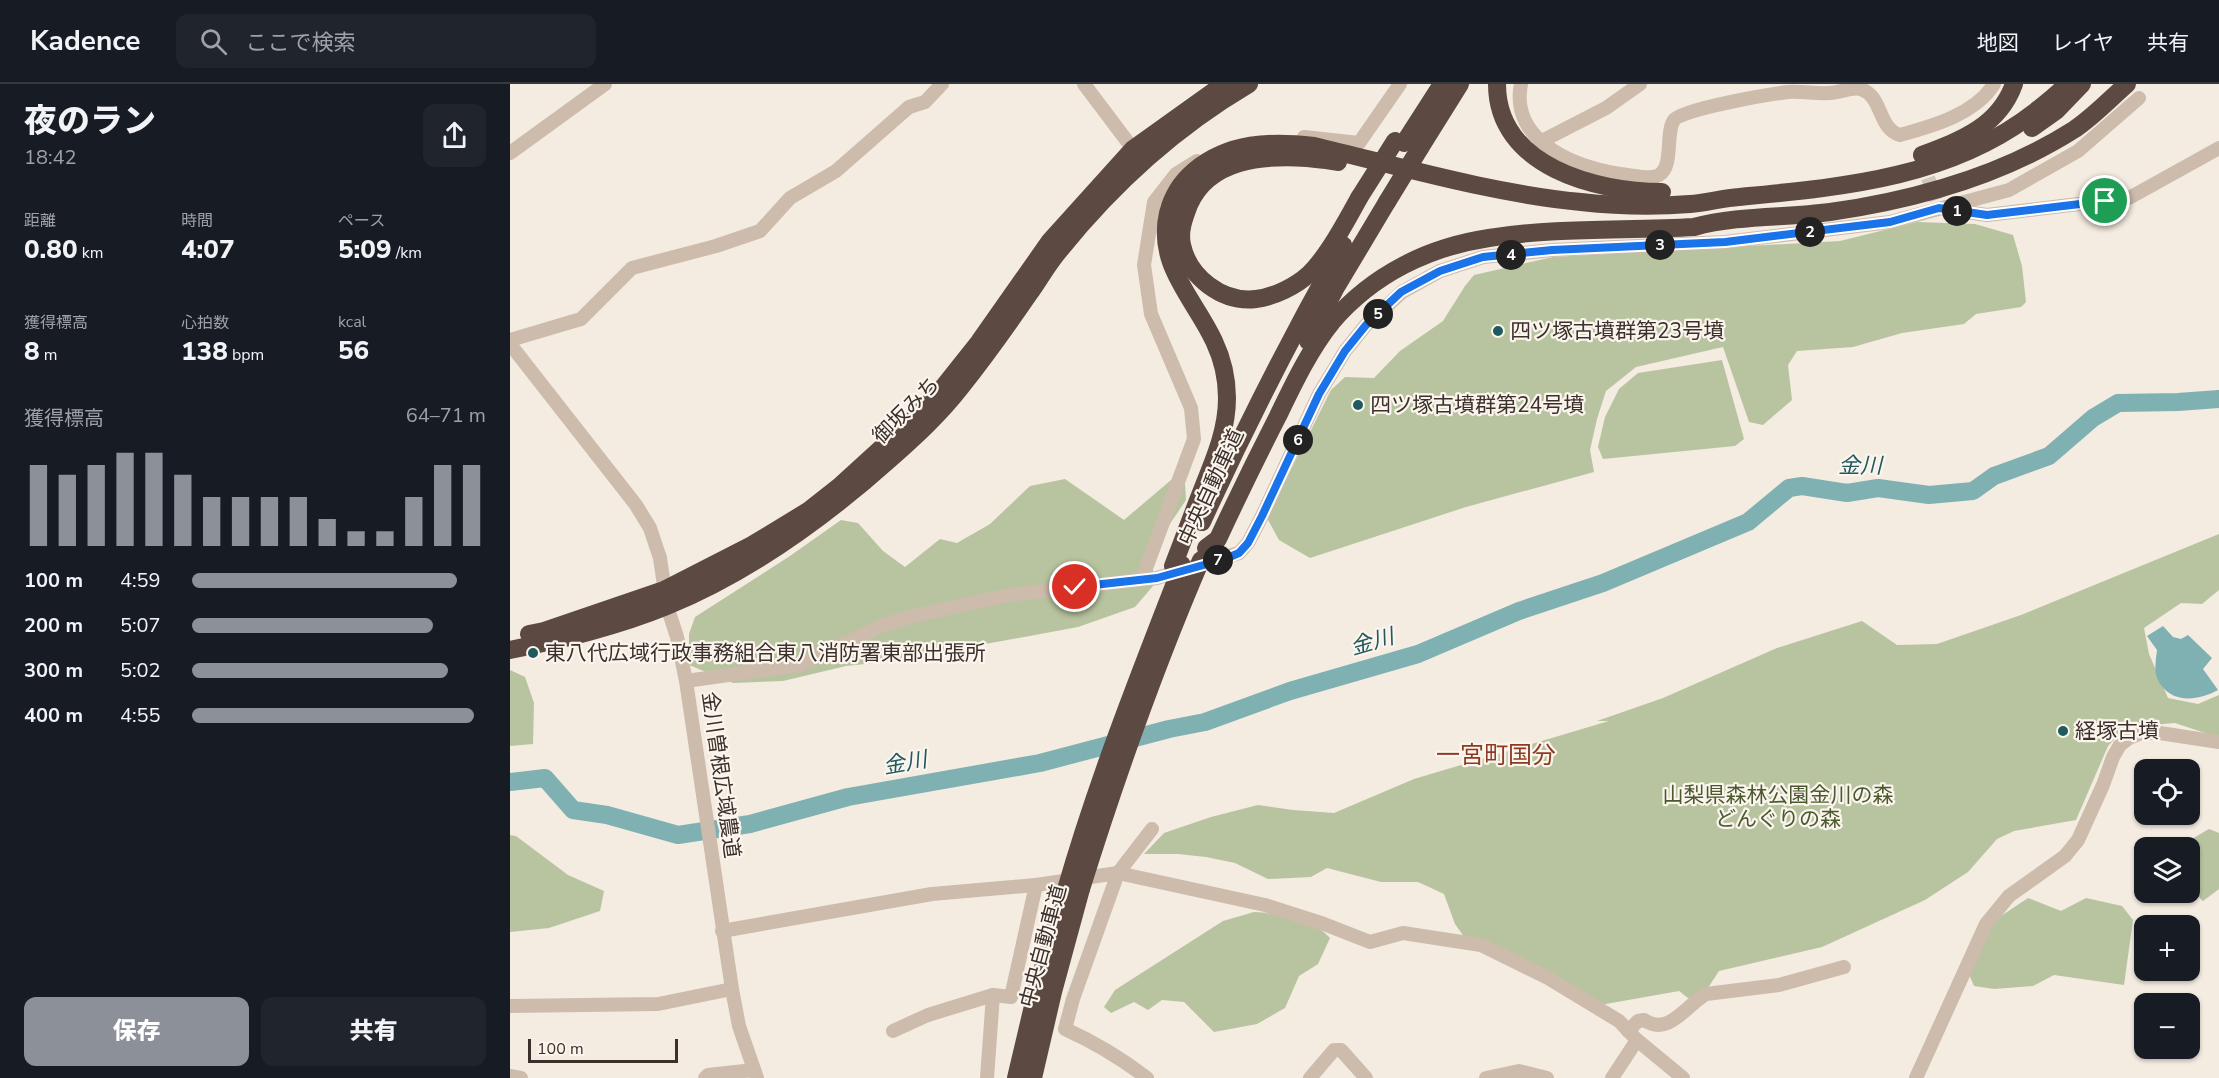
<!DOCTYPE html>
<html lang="ja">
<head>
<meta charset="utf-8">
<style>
	body { margin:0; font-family:"Nunito Sans","Noto Sans JP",sans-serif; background:#20242c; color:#f1f3f6; height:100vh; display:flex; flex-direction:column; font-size:22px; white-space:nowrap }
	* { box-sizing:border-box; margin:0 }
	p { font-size:20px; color:#9ea1a6 }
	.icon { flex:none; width:33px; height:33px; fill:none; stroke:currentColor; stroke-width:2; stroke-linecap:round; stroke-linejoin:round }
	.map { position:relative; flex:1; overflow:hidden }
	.side { display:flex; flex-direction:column; background:#171b24; width:510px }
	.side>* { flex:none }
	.tools { position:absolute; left:1624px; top:675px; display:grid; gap:12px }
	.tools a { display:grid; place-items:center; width:66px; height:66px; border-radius:12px; background:#171b24; box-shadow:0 2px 4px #0004; font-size:30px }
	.scale { position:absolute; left:18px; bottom:15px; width:150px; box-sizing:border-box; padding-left:6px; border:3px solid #3b302b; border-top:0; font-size:16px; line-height:21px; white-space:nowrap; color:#3b302b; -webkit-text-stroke:4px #fbf5ee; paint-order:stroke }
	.pin { position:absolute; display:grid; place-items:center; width:51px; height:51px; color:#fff; margin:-26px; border:3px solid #fff; border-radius:50%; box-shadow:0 2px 6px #0007 }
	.km { position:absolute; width:30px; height:30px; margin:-15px; border-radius:50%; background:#222; color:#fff; font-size:16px; line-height:30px; text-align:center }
	.round { display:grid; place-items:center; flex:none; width:63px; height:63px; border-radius:12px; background:#20242c }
	.head { display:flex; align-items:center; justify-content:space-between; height:102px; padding:0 24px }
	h1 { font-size:33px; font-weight:800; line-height:45px }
	.figures { display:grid; grid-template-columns:repeat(3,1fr); gap:9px; height:102px; padding:6px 24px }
	.figures div { display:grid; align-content:center }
	.figures b { font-size:26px; font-weight:800 }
	.figures small { font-size:16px; font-weight:400 }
	.figures p { font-size:16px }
	.chart { height:168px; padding:12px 24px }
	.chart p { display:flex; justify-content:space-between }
	.chart svg { width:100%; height:108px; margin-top:6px; stroke:#8c9099; stroke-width:6 }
	.primary-button { display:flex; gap:12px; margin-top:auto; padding:12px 24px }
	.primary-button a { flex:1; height:69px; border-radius:12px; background:#8c9099; color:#fff; font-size:24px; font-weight:800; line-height:69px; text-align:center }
	.primary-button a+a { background:#20242c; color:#f1f3f6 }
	ul { padding:0 24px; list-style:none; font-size:20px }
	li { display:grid; grid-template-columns:96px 72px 1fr; align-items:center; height:45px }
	li i { height:15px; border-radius:8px; background:#8c9099 }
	header { display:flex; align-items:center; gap:36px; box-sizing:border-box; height:84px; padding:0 30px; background:#171b24; border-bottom:2px solid #363941 }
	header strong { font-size:28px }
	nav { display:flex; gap:33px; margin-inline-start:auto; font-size:21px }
	.search { width:420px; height:54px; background:#20242c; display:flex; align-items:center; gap:15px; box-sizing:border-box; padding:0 21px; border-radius:12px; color:#9ea1a6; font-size:22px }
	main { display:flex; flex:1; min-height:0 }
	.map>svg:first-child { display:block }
	.green { fill:#b8c4a0 }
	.water { fill:#7fb0b2 }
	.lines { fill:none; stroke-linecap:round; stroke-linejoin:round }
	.river { stroke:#7fb0b2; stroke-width:18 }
	.minor-tunnel { stroke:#cfc6bd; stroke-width:14; stroke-dasharray:14 7; stroke-linecap:butt }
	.minor { stroke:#cdbbac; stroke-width:14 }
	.highway { stroke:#5c4a42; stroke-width:18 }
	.highway-bridge { stroke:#5c4a42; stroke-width:18 }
	.route-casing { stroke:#fff; stroke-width:12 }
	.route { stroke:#1a73e8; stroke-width:8 }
	.poi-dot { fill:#1f5a5e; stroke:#fbf5ee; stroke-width:2 }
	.labels { text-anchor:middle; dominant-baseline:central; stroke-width:4.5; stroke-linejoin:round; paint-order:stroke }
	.poi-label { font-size:21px; fill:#3b302b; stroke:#fbf5ee; text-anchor:start }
	.street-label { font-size:21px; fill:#3b302b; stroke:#fbf5ee }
	.park-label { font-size:21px; fill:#4a5a2e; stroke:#fbf5ee }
	.water-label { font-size:22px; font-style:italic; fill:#1f5a5e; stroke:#fbf5ee }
	.quarter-label { font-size:24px; fill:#8c3b22; stroke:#fbf5ee }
</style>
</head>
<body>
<header>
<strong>Kadence</strong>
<div class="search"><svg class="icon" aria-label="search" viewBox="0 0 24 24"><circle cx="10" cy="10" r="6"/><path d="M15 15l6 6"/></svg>ここで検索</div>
<nav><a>地図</a><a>レイヤ</a><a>共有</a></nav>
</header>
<main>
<section class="side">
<div class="head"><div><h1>夜のラン</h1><p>18:42</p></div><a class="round"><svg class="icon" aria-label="share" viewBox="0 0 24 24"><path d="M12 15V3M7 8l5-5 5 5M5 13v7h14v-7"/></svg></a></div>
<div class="figures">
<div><p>距離</p><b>0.80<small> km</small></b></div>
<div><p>時間</p><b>4:07</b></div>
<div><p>ペース</p><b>5:09<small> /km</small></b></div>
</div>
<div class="figures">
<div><p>獲得標高</p><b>8<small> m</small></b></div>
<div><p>心拍数</p><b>138<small> bpm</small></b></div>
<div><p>kcal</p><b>56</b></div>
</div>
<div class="chart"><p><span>獲得標高</span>64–71 m</p>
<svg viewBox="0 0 160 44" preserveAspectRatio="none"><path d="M5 44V11M15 44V15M25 44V11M35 44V6M45 44V6M55 44V15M65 44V24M75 44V24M85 44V24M95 44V24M105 44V33M115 44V38M125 44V38M135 44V24M145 44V11M155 44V11"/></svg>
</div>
<ul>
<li><b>100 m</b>4:59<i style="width:90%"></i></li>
<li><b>200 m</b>5:07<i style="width:82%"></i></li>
<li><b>300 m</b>5:02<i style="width:87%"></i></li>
<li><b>400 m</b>4:55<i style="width:96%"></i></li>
</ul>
<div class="primary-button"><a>保存</a><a>共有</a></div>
</section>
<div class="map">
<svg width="1709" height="994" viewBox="0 0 1709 994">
	<rect width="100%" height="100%" fill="#f4ebe1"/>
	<!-- green -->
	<g class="green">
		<path d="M1407,138L1465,140L1503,151L1512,182L1516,218L1511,223L1466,230L1454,240L1392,249L1343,263L1287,267L1278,281L1282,316L1253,341L1239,338L1213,263L1126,283L1096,307L1087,335L1080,366L1084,388L956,423L800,474L769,456L757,434L821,306L835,293L864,294L890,267L933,237L955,202L964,191L1043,173L1330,157Z"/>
		<path d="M1212,276L1234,355L1225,362L1093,375L1088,363L1095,333L1109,305L1128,289Z"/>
		<path d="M555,395L614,436L661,396L675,399L676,416L643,465V502L625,523L568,543L383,577L336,582L273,597L223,599L179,581V550L185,533L280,472L331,436L348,439L373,467L395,483L430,455L447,459L480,440L520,402Z"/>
		<path d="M1709,450V506L1692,520L1671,519L1634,544L1639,570L1658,614L1688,620L1709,611V651H1701L1665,639L1616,643L1598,662L1566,736L1504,747L1487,755L1458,788L1415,816L1312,863L1209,887L1192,913L1178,914L1169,907L1090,921L955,854L945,840L934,810L908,798H871L817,784L801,793L758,795L725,779L696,773L668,770H634L654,749L701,733L748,721L783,726L824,729L904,695L1099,637H1087L1153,614L1267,564L1352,537L1387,561L1427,560L1511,531Z"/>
		<path d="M0,586L15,593L24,619L23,660L0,662Z"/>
		<path d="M1699,745L1709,749V805L1693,817L1680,804V764L1668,763Z"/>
		<path d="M0,751L6,752L58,791L94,807L90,827L39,844L0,848Z"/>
		<path d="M1518,814L1551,827L1576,814L1612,822L1623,836L1614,901L1544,891L1523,902L1484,905L1464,902L1458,888L1485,836Z"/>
		<path d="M744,828C766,829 805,836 820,854L808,880L789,892L775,924L747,940L704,948L674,918L652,916L638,926L624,918L601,929L594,923L605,906L713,837Z"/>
	</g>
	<!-- water -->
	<path class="water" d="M1653,542L1663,553L1671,555L1678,551L1702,574L1693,585L1708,606C1688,617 1659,621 1647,594C1644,586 1646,575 1647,566L1637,552Z"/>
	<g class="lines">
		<!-- river -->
		<path class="river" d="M0,698L35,694L63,726L97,731L168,751L240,740L338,713L530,679L659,645L695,638L780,607L908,570L1009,527L1093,499L1238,438L1279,404L1292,402L1337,409L1368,404L1419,411L1463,407L1484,392L1539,372L1583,334L1608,319L1668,318L1709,315"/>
		<!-- minor-tunnel -->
		<g class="minor-tunnel">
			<path d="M1411,74L1426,116"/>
			<path d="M512,914L554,915"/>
		</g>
		<!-- minor -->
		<g class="minor">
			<path d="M574,0L629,73"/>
			<path d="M1011,0C999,59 1070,86 1118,91C1127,92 1140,96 1149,91C1164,82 1155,49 1164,36C1172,25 1261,10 1278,8C1292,7 1306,10 1319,9C1328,9 1342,3 1350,5C1373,11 1367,44 1390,51C1422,42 1466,30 1484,0"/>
			<path d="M794,53L849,59L890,0"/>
			<path d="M1030,58L1096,24L1130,0"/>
			<path d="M0,69L95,0"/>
			<path d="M1435,125L1477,131L1619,114L1709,64"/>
			<path d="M0,256L71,235L122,184L206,162L250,147L280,114L326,87L399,23L415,18L432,0"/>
			<path d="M0,260L126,421L140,444L150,474L157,522L167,553L176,597L222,905L229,942L247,994"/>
			<path d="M632,495L684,355L681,324L641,230L634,181L644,118L666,90L687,77"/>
			<path d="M176,597L290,581L373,541L403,532L499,511L647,494L729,469L738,459L752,432L809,310L835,267L856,241L892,208L930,187L973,173L1042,166L1215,158L1380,138L1499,106L1568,67L1629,14"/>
			<path d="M212,847L422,810L526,801L608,789L755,821L814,840L860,858L893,849L971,861L1038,894L1109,937L1127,956L1173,994"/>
			<path d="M0,922L148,920L222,905"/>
			<path d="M383,947L418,931L483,911L501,913L526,801"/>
			<path d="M1118,947L1128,937L1134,936C1159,953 1176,921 1196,910L1269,901L1334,883"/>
			<path d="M0,992L11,994"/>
			<path d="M195,994L198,991L244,986"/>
			<path d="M477,994L483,911"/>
			<path d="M637,994C612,975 584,958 555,945L563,915L608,789L642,745"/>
			<path d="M800,994L824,966H831L856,994"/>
			<path d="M976,994L1009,987L1037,994"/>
			<path d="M1102,994L1127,956"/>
			<path d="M1406,994L1476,840L1499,812L1555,772L1568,756L1593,701L1603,673L1610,661L1619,654L1631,649H1650L1709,658"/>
		</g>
		<!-- highway -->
		<g class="highway">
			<path d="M987,0C987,83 1087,108 1152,108"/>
			<path d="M1522,44L1546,27L1572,0"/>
			<path d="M894,59L932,0"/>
			<path d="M910,64L950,0"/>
			<path d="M1412,71C1452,56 1489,42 1504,0"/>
			<path d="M828,78C818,76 807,75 797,74C753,71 699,75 679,121C674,134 669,147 672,161C679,193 712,219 746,215C764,213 786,202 799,190C817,173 837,136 849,114"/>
			<path d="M798,257L825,205L877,118"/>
			<path d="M692,438C735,344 782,251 833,161"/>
			<path d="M696,464L708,455C727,414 747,373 768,332C783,301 800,265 822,238C863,190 919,163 979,154C1047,143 1116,147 1184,143C1228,131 1275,134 1320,128C1404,116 1493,91 1565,45C1584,32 1600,15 1617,0"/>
			<path d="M663,482C673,457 682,431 692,406C704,376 717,347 717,314C717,294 713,276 704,257C684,214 646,181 658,129C662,113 671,98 684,87C719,58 760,57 804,62C892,83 980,109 1071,118C1107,122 1144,123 1180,120C1196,119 1213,114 1229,113C1333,103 1441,94 1526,27C1537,18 1548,10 1557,0"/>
			<path d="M19,550L34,547L154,506L242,461L298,427L331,401L410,329L434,302L469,258L540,157L623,65L714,0"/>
			<path d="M0,566C53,555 106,543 157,522C240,488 314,434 380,375C406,352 430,330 451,303C475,273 497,242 519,210C529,196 538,180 549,167C602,101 666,43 739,0"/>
			<path d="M506,994L528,901L555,809"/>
			<path d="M523,994L543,908L571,805"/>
		</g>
		<!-- highway-bridge -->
		<g class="highway-bridge">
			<path d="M849,114L885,57"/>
			<path d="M877,118L910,64"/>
			<path d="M571,805C606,693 645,583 691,476"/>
			<path d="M555,809C587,697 630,589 672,481"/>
		</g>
	</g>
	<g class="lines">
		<!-- route casing -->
		<g class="route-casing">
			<path id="route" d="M565,503L647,494L715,475L729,469L738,459L752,432L809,310L835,267L856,241L891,208L930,187L973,173L1042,166L1215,158L1380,138L1429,124L1477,131L1595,117"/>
		</g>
		<!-- route -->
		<use href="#route" class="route"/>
	</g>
	<!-- markers -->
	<g class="poi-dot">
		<circle cx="988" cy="247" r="6"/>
		<circle cx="848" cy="321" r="6"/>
		<circle cx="23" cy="569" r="6"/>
		<circle cx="1553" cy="647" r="6"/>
	</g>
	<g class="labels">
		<!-- poi labels -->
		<g class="poi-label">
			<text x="1000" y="247">四ツ塚古墳群第23号墳</text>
			<text x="860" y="321">四ツ塚古墳群第24号墳</text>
			<text x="35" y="569">東八代広域行政事務組合東八消防署東部出張所</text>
			<text x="1565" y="647">経塚古墳</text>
		</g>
		<!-- street labels -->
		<g class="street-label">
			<text transform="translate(396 326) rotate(-45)">御坂みち</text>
			<text transform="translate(701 403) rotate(-65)">中央自動車道</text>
			<text transform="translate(211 691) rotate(82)">金川曽根広域農道</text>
			<text transform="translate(533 862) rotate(-75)">中央自動車道</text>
		</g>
		<!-- park labels -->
		<g class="park-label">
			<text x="1268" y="711">山梨県森林公園金川の森<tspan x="1268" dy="24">どんぐりの森</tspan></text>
		</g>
		<!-- water labels -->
		<g class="water-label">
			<text x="1350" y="382">金川</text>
			<text transform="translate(862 558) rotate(-16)">金川</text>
			<text transform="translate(395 679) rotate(-10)">金川</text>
		</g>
		<!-- quarter labels -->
		<g class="quarter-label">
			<text x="986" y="671">一宮町国分</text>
		</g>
	</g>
</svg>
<div class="tools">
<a><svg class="icon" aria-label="locate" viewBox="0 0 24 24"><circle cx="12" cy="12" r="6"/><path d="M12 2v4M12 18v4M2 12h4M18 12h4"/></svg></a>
<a><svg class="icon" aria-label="layers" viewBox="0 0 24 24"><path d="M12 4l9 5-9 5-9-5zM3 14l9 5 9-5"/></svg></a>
<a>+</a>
<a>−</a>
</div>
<div class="scale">100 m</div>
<div class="pin" style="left:1595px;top:117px;background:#1e9e55"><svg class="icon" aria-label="arrive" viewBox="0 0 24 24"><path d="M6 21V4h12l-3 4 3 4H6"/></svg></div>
<div class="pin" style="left:565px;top:503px;background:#d93025"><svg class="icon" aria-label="check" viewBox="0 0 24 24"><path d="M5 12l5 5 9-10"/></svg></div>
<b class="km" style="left:1447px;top:127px">1</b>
<b class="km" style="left:1300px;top:148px">2</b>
<b class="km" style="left:1150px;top:161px">3</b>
<b class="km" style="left:1001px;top:171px">4</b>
<b class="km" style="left:868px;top:230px">5</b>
<b class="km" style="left:788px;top:356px">6</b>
<b class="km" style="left:708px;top:476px">7</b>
</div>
</main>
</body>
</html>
